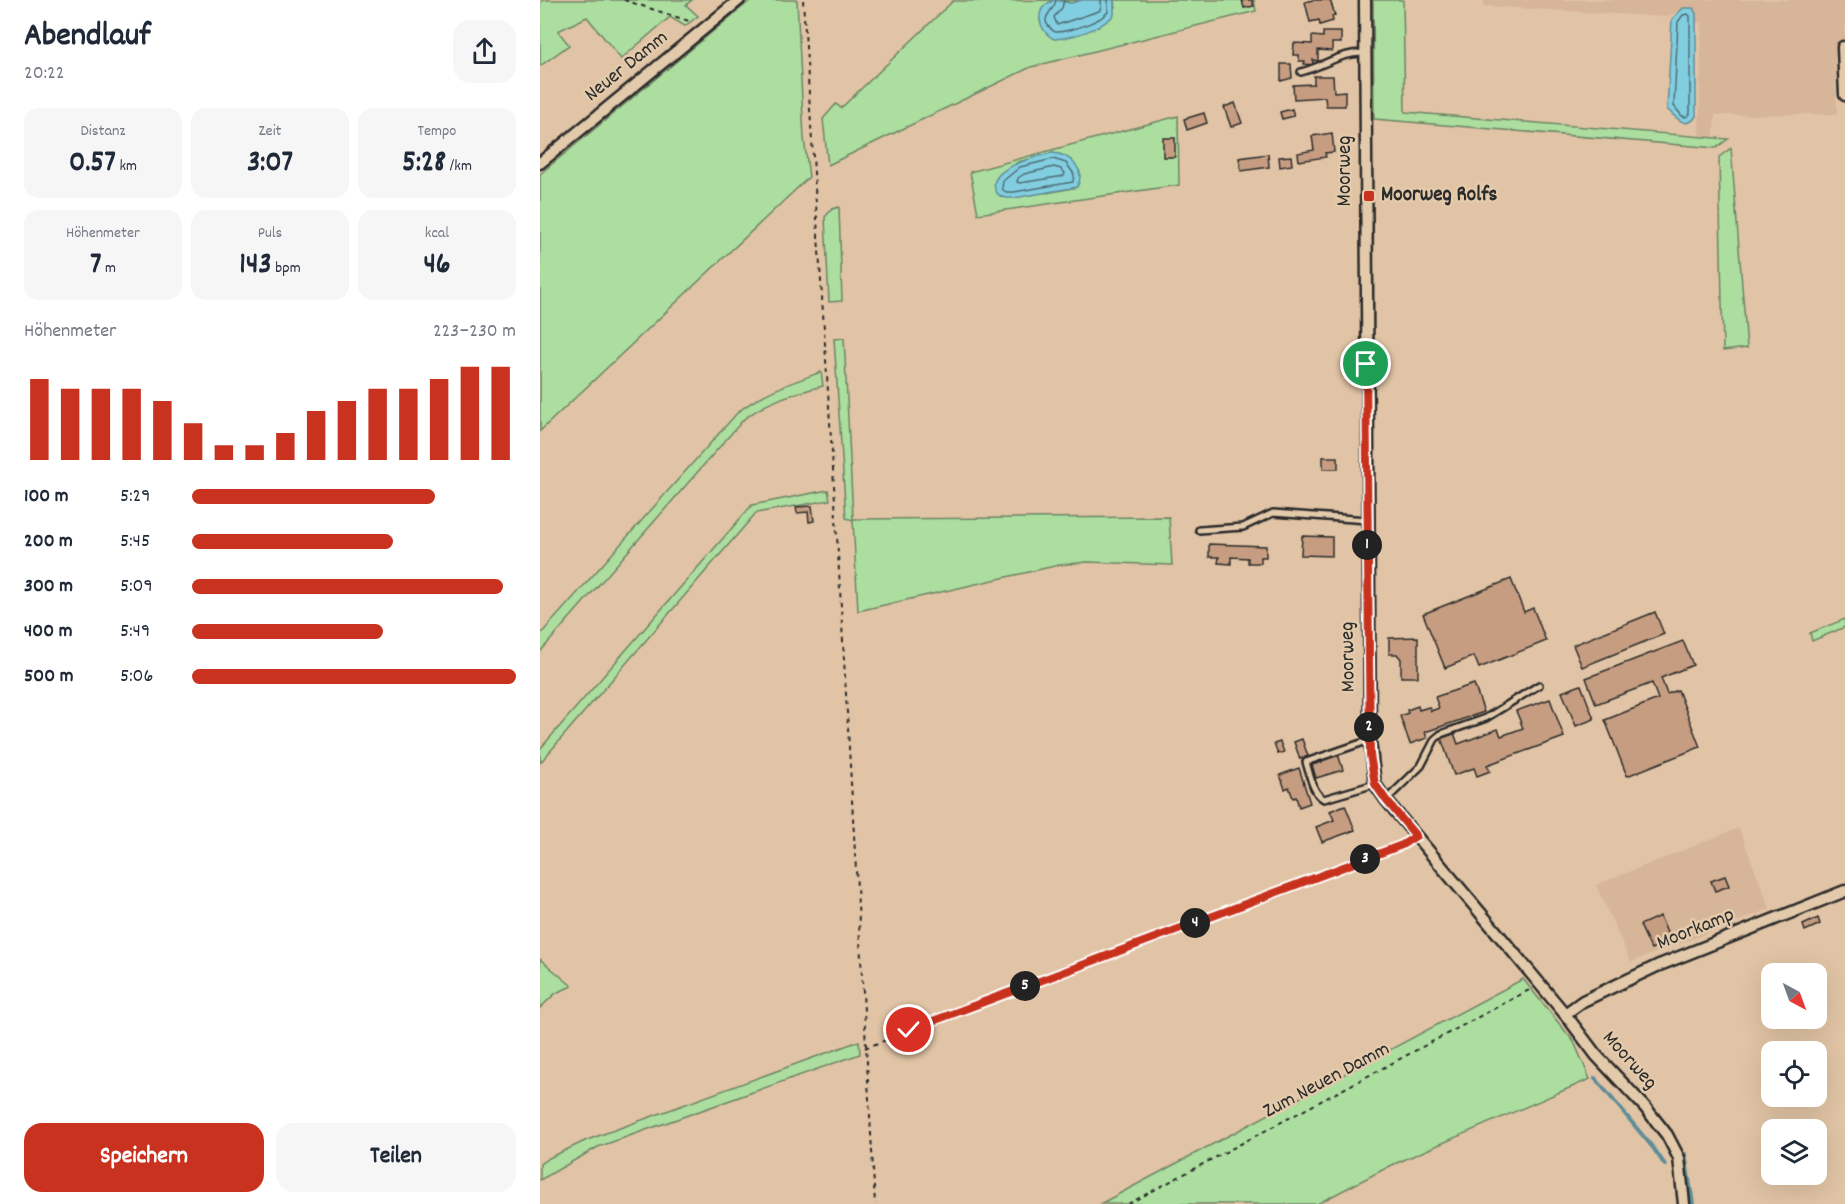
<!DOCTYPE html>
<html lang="de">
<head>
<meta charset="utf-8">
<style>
	body { margin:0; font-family:Dekko,sans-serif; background:#f6f6f7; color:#1f2937; height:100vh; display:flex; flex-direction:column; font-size:22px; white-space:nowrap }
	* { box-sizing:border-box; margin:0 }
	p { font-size:20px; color:#747a83 }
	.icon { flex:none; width:33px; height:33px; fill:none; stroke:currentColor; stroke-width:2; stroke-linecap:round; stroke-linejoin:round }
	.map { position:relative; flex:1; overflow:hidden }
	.sheet { display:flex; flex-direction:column; background:#fff; width:540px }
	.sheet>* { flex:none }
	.needle { width:39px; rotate:139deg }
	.buttons { position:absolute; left:1221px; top:963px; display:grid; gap:12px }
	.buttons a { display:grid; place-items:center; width:66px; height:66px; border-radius:12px; background:#fff; box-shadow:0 6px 24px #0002; font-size:30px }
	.pin { position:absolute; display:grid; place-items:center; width:51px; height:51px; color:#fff; margin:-26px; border:3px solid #fff; border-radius:50%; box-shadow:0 2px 6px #0007 }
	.km { position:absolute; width:30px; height:30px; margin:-15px; border-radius:50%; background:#222; color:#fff; font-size:16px; line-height:30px; text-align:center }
	.round { display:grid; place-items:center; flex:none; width:63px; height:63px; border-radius:18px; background:#f6f6f7 }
	.headline { display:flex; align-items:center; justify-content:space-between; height:102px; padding:0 24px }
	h1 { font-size:33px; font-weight:700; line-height:45px }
	.metrics { display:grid; grid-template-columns:repeat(3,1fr); gap:9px; height:102px; padding:6px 24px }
	.metrics div { display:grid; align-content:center; border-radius:15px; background:#f6f6f7; text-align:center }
	.metrics b { font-size:30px; font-weight:700 }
	.metrics small { font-size:16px; font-weight:400 }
	.metrics p { font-size:16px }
	.chart { height:168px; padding:12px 24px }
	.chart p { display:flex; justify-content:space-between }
	.chart svg { width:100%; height:108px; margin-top:6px; stroke:#c8321e; stroke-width:6 }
	.action { display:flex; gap:12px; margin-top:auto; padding:12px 24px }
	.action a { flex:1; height:69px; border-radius:18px; background:#c8321e; color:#fff; font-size:24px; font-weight:700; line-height:69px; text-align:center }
	.action a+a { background:#f6f6f7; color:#1f2937 }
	ul { padding:0 24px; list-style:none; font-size:20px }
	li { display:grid; grid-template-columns:96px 72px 1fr; align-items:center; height:45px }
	li i { height:15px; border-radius:8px; background:#c8321e }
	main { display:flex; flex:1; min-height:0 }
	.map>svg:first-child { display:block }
	.built { fill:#d6b598 }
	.green { fill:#acde9f; stroke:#6c8465; stroke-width:1.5; fill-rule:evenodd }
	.water { fill:#82cee1; stroke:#5f8d98; stroke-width:1.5 }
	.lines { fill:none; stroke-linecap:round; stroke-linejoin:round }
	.shore { stroke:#4e6c74; stroke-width:1.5 }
	.stream { stroke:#5f8d98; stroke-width:4 }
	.building { fill:#c69d80; stroke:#2b2b2b; stroke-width:1.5 }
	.lane-casing { stroke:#2b2b2b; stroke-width:10 }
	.street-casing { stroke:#2b2b2b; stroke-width:15 }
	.path { stroke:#2b2b2b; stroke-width:2; stroke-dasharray:4.5 4.5; stroke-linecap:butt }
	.lane { stroke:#e3caab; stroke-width:5 }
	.street { stroke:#e3caab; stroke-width:10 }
	.route-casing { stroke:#fff; stroke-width:12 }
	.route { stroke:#c8321e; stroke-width:8 }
	.poi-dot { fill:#c8321e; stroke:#e3caab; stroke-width:2 }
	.labels { text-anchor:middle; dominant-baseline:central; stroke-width:5; stroke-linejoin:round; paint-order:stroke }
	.street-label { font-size:21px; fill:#2b2b2b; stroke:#e3caab }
	.poi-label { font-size:21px; font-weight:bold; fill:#2b2b2b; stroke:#e3caab; text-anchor:start }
</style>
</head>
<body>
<main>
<section class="sheet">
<div class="headline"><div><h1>Abendlauf</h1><p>20:22</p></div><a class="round"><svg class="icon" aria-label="share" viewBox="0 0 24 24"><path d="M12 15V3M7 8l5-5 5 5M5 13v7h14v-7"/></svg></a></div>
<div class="metrics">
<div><p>Distanz</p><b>0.57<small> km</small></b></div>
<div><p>Zeit</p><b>3:07</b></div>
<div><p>Tempo</p><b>5:28<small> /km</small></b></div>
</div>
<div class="metrics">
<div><p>Höhenmeter</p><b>7<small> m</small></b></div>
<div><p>Puls</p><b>143<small> bpm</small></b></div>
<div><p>kcal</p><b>46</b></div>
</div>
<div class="chart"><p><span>Höhenmeter</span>223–230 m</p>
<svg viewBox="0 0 160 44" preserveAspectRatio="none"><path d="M5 44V11M15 44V15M25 44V15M35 44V15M45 44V20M55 44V29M65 44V38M75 44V38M85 44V33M95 44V24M105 44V20M115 44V15M125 44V15M135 44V11M145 44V6M155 44V6"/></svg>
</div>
<ul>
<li><b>100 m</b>5:29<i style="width:75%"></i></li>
<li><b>200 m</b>5:45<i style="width:62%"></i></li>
<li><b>300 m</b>5:09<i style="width:96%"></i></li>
<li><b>400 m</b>5:49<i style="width:59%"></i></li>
<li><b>500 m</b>5:06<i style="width:100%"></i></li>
</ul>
<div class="action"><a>Speichern</a><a>Teilen</a></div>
</section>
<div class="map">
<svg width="1305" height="1204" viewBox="0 0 1305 1204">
	<rect width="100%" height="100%" fill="#e1c4a5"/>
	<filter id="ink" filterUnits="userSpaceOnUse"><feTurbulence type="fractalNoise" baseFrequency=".0167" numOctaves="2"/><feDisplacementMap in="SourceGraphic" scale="12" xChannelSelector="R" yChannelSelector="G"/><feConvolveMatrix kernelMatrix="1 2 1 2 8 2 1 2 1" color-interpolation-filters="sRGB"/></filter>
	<g filter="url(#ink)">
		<!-- built -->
		<g class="built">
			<path d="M944,0H1305V57H1295L1297,114L1175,115L1174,138L1159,137L1162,21L1156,23V14L1143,8L1127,17L944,6Z"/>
			<path d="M1199,828L1230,909L1091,962L1056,885Z"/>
		</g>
		<!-- green -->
		<g class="green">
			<path d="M3,0H152L146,5L158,16L145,26L130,17L81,59L47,17L18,31L29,45L0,66V3Z"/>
			<path d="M211,0H257L264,139L269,177L0,431V174Z"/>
			<path d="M522,0L505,5L575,7L574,0H714L716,11L491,67L288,165L283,119L296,104L301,108L413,1L542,0L531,3Z"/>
			<path d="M833,0H863L865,112L1188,139L1176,148L834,119Z"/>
			<path d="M638,116L639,185L438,214L430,172ZM512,153C526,154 533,161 540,172L537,187L507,193L457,179L478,162Z"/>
			<path d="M1191,148L1207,348L1183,351L1179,157Z"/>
			<path d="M299,207L302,301L289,302L285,217L292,209Z"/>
			<path d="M304,338L313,519L629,517L632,565L547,562L519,565L318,611L313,520L306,518L294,339Z"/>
			<path d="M281,372L283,386C252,394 229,400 204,419L0,652V635L198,412C223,392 251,383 281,372Z"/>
			<path d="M288,490L290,500L216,513L0,763V749L212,505Z"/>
			<path d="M1305,619V627L1272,641L1270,633Z"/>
			<path d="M0,959L32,986L16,993L0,1008Z"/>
			<path d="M983,979L1034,1042L1050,1079L852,1165L777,1204H560Z"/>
			<path d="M319,1041L320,1054L58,1147L0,1180V1164L7,1159L47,1140Z"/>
		</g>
		<!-- water -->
		<g class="water">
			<path d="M514,0L531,3L542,0H574V15C561,29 532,38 514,39C502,33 494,16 505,5C508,3 511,2 514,0Z"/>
			<path d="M1143,8H1153L1156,14V116C1147,131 1135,117 1127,109L1132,19Z"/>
			<path d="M512,153C529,154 547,169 537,187L474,198C467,198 462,199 457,193C441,169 499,156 512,153Z"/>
		</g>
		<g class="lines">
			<!-- shore -->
			<g class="shore">
				<path d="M516,0C514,13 495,18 515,32C528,32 560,22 568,12V0"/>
				<path d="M524,0L522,8L514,17L517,25L559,11L561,8V0"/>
				<path d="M1148,14L1150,16V114L1146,117L1142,116L1134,106L1138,22L1143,15Z"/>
				<path d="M513,159L526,163L534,174L533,182L474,192H466L462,189L463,181L480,167Z"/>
				<path d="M514,167L521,169L525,173L524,176L480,183L477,182L478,178L484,174Z"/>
			</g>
			<!-- stream -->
			<g class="stream">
				<path d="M1055,1078L1114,1149L1125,1165"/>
				<path d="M1145,1154L1153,1204"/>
			</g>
		</g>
		<!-- building -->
		<g class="building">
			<path d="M702,0H712L714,6L704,8Z"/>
			<path d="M773,0H790L795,15L792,16L793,21L780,25L779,20L770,22L765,2Z"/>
			<path d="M783,32H801V43H792V51L778,50V61L773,60V65L764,64L765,61H759V55H753L754,43L772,44V36L783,37Z"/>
			<path d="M741,64H751L752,78L741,81Z"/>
			<path d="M774,76H793L794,92L805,91V106H786L785,97L754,99L753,85L774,84Z"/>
			<path d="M695,103L702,123L691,127L684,107Z"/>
			<path d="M752,109L754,116L742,119L740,112Z"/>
			<path d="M664,113L667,123L647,130L644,119Z"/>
			<path d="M792,133L794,152L785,153L786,157L759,161L758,153L774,150L772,136Z"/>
			<rect x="623" y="138" width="12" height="19"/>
			<path d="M728,154L729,167L701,171L699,158Z"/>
			<path d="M751,156L752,165L740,167L739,157Z"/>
			<rect x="783" y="457" width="15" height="12"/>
			<path d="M272,506L274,521L269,522L268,512L257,513L256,507Z"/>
			<path d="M762,536L792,537V556L761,555Z"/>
			<path d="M669,544L726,546V557H721V563H708V558L691,557V564L678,563L679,557H669Z"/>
			<path d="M971,579L984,612L993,608L1006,641L939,668L934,656L905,668L883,614Z"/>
			<path d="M1115,612L1124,634L1042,667L1033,645Z"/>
			<path d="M878,637V677H861V659L857,654H849V638Z"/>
			<path d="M1143,641L1153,665L1121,678L1127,694L1138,690L1160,747L1087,776L1065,720L1118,699L1112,683L1056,704L1046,678Z"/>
			<path d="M934,684L944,712L885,732L887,738L870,744L860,716L868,713L867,710L878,706L879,710L889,707L891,711L899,708L895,697Z"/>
			<path d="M1041,685L1054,719L1036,726L1022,692Z"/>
			<path d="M1010,699L1024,737L947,765L950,771L937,776L934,768L914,775L901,738L914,733L918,744L958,729L961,736L983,728L976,711Z"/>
			<path d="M762,739L768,756L760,759L754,742Z"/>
			<path d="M740,742L744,752L738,754L734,744Z"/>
			<path d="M798,754L803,770L776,778L772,765L782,762L781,759Z"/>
			<path d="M759,768L770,803L759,807L756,797L753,798L749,787L745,789L740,775Z"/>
			<path d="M805,805L815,830L782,842L776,827L794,820L790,811Z"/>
			<path d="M1185,876L1189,886L1175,891L1171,881Z"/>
			<path d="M1120,916L1130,940L1111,949L1100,925Z"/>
			<path d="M1278,918L1280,924L1265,931L1263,925Z"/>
		</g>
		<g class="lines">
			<!-- lane casing -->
			<g class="lane-casing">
				<g id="lane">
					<path d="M761,72C784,66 801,52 825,53"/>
					<path d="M659,530L703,527L733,513L827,520"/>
					<path d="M830,740L766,762C770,774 772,793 784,799L835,784"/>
					<path d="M846,800L881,766L895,739L901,734L946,718L999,685"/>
				</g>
			</g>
			<!-- street casing -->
			<g class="street-casing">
				<g id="street">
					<path d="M825,0L830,740L835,784L846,800L1025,1014L1056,1055L1105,1107L1127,1135L1139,1158L1144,1204"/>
					<path d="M1303,47L1305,95"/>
					<path d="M0,163L199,0"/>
					<path d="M1025,1014L1043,1001L1117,966L1305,891"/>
				</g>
			</g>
			<!-- path -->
			<g class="path">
				<path d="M84,0L152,22"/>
				<path d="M263,0L295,501L335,1204"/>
				<path d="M325,1048L866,842"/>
				<path d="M588,1204L989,990"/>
			</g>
			<!-- lane -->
			<use href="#lane" class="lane"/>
			<!-- street -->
			<use href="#street" class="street"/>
		</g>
	</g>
	<g class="lines" filter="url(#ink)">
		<!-- route casing -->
		<g class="route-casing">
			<path id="route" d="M369,1030L862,845L876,836L846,800L835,784L830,755L826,364"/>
		</g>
		<!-- route -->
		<use href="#route" class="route"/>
	</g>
	<!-- markers -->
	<rect class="poi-dot" x="823" y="190" width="12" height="12" rx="3"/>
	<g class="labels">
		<!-- street labels -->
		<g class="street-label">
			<text transform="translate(87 67) rotate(-39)">Neuer Damm</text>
			<text transform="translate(806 171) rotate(-90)">Moorweg</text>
			<text transform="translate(809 657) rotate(-91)">Moorweg</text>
			<text transform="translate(1156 930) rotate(-22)">Moorkamp</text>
			<text transform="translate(1089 1061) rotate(48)">Moorweg</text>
			<text transform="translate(787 1081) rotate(-28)">Zum Neuen Damm</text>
		</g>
		<!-- poi labels -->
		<g class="poi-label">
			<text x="841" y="196">Moorweg Rolfs</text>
		</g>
	</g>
</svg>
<div class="buttons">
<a><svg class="needle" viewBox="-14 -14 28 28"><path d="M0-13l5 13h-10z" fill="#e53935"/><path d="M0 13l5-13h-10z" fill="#747a83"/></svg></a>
<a><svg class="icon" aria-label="locate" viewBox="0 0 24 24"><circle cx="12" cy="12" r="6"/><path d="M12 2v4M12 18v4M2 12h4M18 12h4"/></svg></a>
<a><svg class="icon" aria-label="layers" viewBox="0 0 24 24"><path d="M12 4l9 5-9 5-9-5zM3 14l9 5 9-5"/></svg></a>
</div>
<div class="pin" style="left:826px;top:364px;background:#1e9e55"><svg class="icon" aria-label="arrive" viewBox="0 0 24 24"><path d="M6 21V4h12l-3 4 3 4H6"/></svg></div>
<div class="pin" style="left:369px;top:1030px;background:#d93025"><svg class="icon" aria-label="check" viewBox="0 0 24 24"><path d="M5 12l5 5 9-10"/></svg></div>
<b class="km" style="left:827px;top:545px">1</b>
<b class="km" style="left:829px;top:727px">2</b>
<b class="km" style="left:825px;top:859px">3</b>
<b class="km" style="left:655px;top:923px">4</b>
<b class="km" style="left:485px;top:986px">5</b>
</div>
</main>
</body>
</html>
